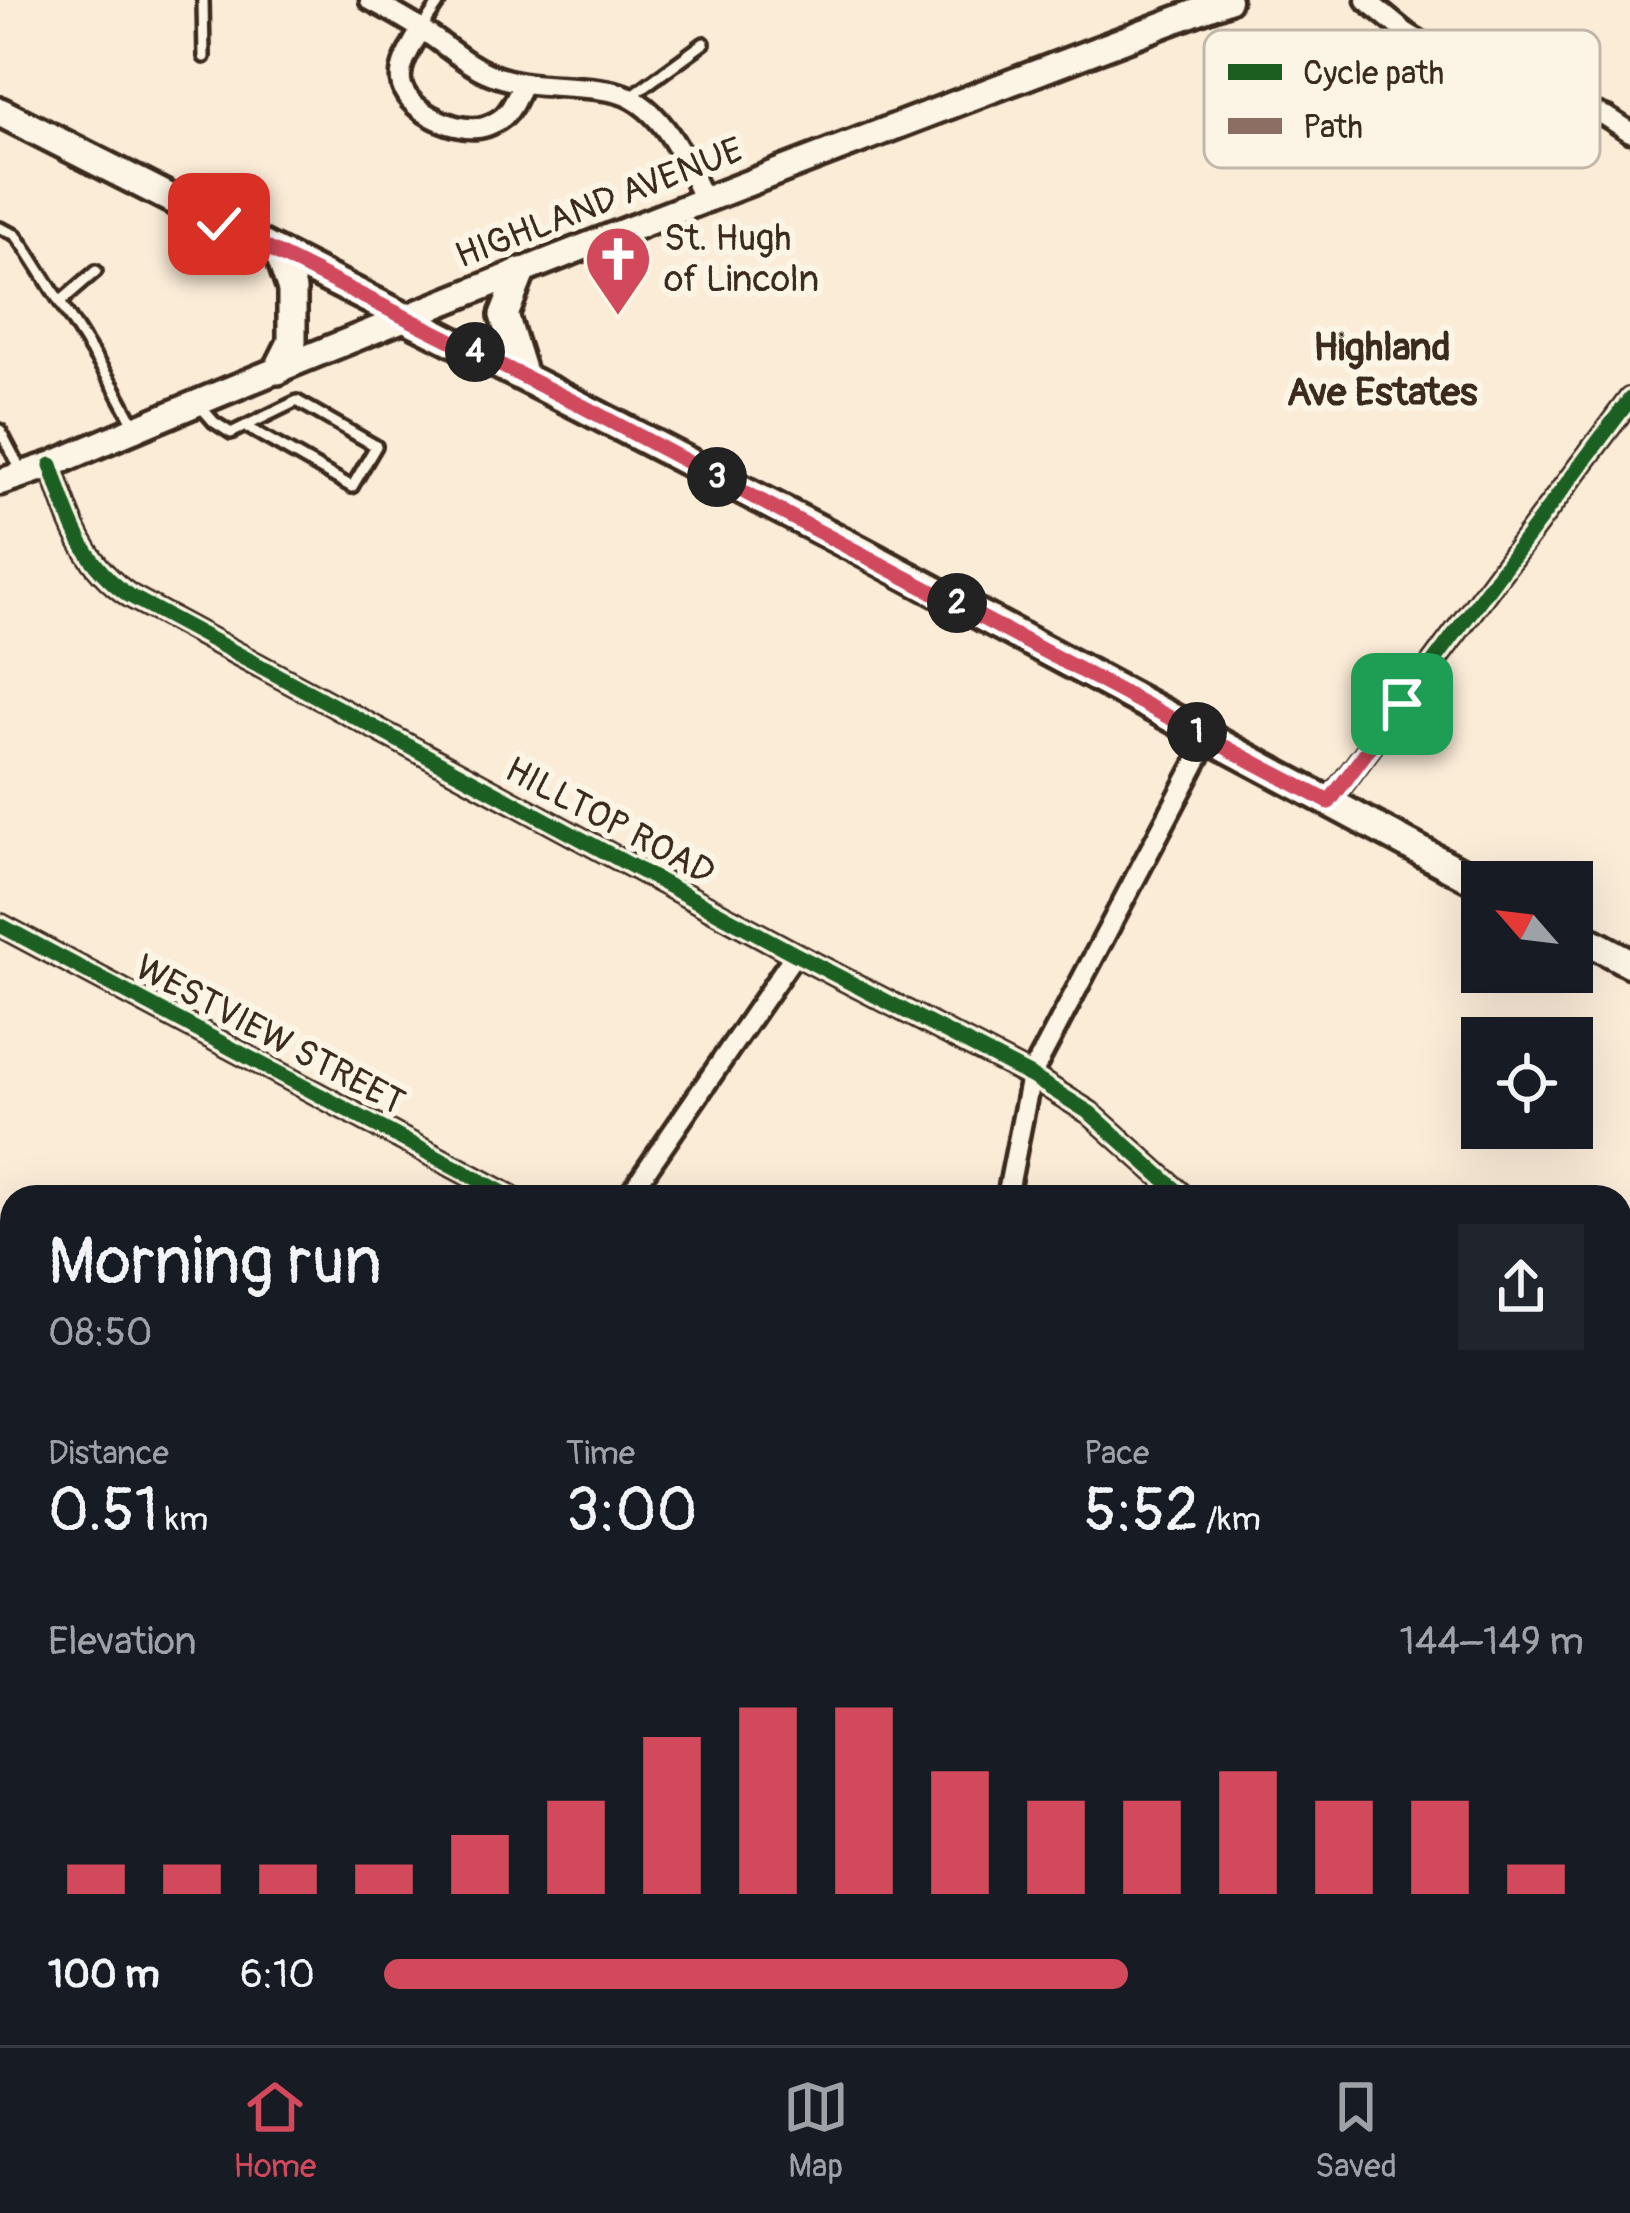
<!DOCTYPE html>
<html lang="en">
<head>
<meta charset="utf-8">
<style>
	body { margin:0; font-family:Pangolin,sans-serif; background:#20242c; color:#f1f3f6; height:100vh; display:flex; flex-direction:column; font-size:45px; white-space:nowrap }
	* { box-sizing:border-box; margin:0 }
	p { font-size:39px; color:#9ea1a6 }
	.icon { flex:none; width:66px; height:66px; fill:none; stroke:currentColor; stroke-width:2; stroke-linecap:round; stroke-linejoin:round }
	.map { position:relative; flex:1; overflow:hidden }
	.sheet { position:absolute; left:0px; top:1185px; width:1632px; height:861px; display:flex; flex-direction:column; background:#171b24; border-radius:36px 36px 0 0; box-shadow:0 12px 48px #0002 }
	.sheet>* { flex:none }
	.needle { width:78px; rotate:298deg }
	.buttons { position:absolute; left:1461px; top:861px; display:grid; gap:24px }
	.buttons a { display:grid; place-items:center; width:132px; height:132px; border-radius:0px; background:#171b24; box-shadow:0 12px 48px #0002; font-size:60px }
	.pin { position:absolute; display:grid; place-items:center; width:102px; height:102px; color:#fff; margin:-51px; border-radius:24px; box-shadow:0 6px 18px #0006 }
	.km { position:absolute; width:60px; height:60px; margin:-30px; border-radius:50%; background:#222; color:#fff; font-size:33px; line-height:60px; text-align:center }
	.round { display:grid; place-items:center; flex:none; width:126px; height:126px; border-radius:0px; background:#20242c }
	.overview { display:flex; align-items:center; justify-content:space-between; height:204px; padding:0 48px }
	h1 { font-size:66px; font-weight:600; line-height:90px }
	.stats { display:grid; grid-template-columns:repeat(3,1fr); gap:18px; height:204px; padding:12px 48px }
	.stats div { display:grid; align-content:center }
	.stats b { font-size:60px; font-weight:600 }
	.stats small { font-size:33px; font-weight:400 }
	.stats p { font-size:33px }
	.chart { height:336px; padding:24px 48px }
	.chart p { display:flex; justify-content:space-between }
	.chart svg { width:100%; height:216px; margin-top:12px; stroke:#d1495b; stroke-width:6 }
	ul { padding:0 48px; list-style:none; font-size:39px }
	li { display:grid; grid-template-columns:192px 144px 1fr; align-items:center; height:90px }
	li i { height:30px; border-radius:15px; background:#d1495b }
	.dock { display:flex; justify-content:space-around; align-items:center; height:168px; border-top:3px solid #363941; background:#171b24; font-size:33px; color:#9ea1a6 }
	.dock a { display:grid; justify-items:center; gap:6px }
	.dock .current { color:#d1495b }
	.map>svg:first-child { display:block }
	.green { fill:#c4df97; stroke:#80845a; stroke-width:3 }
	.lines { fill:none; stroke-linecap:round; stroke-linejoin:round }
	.service-casing { stroke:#3b2a1e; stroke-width:18 }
	.minor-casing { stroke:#3b2a1e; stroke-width:27 }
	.secondary-casing { stroke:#3b2a1e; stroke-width:33 }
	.primary-casing { stroke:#3b2a1e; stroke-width:36 }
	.service { stroke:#fcf5e5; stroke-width:9 }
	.minor { stroke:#fcf5e5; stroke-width:18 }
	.secondary { stroke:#fcf5e5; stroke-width:24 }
	.primary { stroke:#fcf5e5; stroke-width:27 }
	.quiet { stroke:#8d6e63; stroke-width:12; stroke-dasharray:24 12; stroke-linecap:butt }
	.cycleway-casing { stroke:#fcf5e5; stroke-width:22 }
	.cycleway { stroke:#1b5e20; stroke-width:15 }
	.route-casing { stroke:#fff; stroke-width:24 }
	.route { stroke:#d1495b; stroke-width:15 }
	.labels { text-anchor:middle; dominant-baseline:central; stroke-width:12; stroke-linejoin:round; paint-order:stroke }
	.street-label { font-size:36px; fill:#3b2a1e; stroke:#fcf5e5 }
	.poi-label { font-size:36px; fill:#3b2a1e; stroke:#fcf5e5; text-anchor:start }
	.neighbourhood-label { font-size:39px; font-weight:bold; fill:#3b2a1e; stroke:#fcf5e5 }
	.key { fill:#fcf5e5; stroke:#c2b8a9; stroke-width:3 }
	.key-label { font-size:33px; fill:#3b2a1e }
</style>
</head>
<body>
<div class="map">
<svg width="1630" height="2045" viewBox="0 0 1630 2045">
	<rect width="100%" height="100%" fill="#fbecd8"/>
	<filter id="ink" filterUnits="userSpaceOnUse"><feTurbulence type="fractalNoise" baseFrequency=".00833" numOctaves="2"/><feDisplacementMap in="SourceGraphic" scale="24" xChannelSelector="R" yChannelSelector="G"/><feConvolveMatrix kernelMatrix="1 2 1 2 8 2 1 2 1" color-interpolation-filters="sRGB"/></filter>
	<g filter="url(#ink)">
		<!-- green -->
		<path class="green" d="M12,1950V2034H801L787,2045H0V1964Z"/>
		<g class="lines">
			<!-- service casing -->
			<g class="service-casing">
				<g id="service">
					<path d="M203,0L204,57"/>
					<path d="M421,29L441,0"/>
					<path d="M630,97L704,43"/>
					<path d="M0,228L16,235L28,252L114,387L136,428"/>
					<path d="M60,302L96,271"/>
					<path d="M201,407L214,422L231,433L297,401L376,446L352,487L245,426"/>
					<path d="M0,430L23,474"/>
				</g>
			</g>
			<!-- minor casing -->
			<g class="minor-casing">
				<g id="minor">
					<path d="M370,0C387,9 404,18 419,28C444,43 463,63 490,74C529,90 569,83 610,91C660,99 685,160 704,200"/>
					<path d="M1366,0L1405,32L1439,53L1607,117L1630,132"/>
					<path d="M421,29C413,45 399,63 401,81C404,109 452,131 477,128C485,128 497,122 503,117C513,109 517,95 523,84"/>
					<path d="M51,465C69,518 81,563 130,596L795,954L1031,1076L1090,1113L1184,1197"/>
					<path d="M1329,802L1630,399"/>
					<path d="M0,925L511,1197"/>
					<path d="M628,1197L795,954"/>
					<path d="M1007,1197L1031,1076L1209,738"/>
					<path d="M0,1334L12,1340"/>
					<path d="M1620,1431L1630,1436"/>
					<path d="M1620,1937L1630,1931"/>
					<path d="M1494,2045L1503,2034"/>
				</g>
			</g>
			<!-- secondary casing -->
			<g class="secondary-casing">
				<path id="secondary" d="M0,482L51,465C439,298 834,150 1228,0"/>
			</g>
			<!-- primary casing -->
			<g class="primary-casing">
				<g id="primary">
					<path d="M0,112L582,407L859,550L1482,884"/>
					<path d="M521,272L504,315L523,376"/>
					<path d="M278,370L292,342V290L280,255"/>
					<path d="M1572,932L1630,963"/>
				</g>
			</g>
			<!-- service -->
			<use href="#service" class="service"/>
			<!-- minor -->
			<use href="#minor" class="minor"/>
			<!-- secondary -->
			<use href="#secondary" class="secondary"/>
			<!-- primary -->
			<use href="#primary" class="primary"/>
			<!-- quiet -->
			<path class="quiet" d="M1556,2034L1562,2045"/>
			<!-- cycleway casing -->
			<g class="cycleway-casing">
				<g id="cycleway">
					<path d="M51,465C69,518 81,563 130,596L795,954L1031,1076L1090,1113L1184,1197"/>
					<path d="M1329,802L1630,399"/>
					<path d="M0,925L511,1197"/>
				</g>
			</g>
			<!-- cycleway -->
			<use href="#cycleway" class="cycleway"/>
		</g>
	</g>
	<g class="lines" filter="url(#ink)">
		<!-- route casing -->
		<g class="route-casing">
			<path id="route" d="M219,224L582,406L1329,802L1402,704"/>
		</g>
		<!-- route -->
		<use href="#route" class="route"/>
	</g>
	<!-- icons -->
	<defs>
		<g id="church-pin" transform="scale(3.45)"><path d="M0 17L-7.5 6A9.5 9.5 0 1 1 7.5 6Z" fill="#d1495b" stroke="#fcf5e5"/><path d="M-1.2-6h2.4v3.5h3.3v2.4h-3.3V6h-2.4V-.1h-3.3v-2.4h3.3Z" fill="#fff"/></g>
	</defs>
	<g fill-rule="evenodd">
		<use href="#church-pin" x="618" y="259"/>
	</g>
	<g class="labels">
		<!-- street labels -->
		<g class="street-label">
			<text transform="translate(599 203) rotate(-21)">HIGHLAND AVENUE</text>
			<text transform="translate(610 821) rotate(28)">HILLTOP ROAD</text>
			<text transform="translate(270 1035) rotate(28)">WESTVIEW STREET</text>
		</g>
		<!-- poi labels -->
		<g class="poi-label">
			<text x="664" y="238">St. Hugh<tspan x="664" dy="41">of Lincoln</tspan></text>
		</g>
		<!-- neighbourhood labels -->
		<g class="neighbourhood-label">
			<text x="1382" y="347">Highland<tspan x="1382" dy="45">Ave Estates</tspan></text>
		</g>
	</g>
	<!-- legend -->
	<rect x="1204" y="30" width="396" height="138" rx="18" class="key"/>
	<rect x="1228" y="64" width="54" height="16" fill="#1b5e20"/>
	<rect x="1228" y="118" width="54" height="16" fill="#8d6e63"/>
	<g class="key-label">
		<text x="1303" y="84">Cycle path</text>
		<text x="1303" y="138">Path</text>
	</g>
</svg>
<div class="buttons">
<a><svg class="needle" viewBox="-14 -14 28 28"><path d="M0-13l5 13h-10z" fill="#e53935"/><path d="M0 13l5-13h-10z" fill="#9ea1a6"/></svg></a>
<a><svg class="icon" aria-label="locate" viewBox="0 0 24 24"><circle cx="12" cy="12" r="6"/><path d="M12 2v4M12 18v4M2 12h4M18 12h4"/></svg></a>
</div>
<div class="pin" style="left:1402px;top:704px;background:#1e9e55"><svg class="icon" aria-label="arrive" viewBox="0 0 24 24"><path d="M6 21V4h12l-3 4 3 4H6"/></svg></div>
<div class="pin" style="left:219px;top:224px;background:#d93025"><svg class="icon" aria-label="check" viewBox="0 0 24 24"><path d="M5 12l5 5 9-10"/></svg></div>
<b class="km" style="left:1197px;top:732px">1</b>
<b class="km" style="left:957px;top:603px">2</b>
<b class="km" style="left:717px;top:477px">3</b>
<b class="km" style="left:475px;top:352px">4</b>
<section class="sheet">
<div class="overview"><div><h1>Morning run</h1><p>08:50</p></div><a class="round"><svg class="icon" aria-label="share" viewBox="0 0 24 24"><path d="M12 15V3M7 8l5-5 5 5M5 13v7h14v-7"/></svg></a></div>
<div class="stats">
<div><p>Distance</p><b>0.51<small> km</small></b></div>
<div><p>Time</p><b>3:00</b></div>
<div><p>Pace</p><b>5:52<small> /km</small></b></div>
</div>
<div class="chart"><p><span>Elevation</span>144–149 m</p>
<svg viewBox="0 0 160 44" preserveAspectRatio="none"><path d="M5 44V38M15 44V38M25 44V38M35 44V38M45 44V32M55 44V25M65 44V12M75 44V6M85 44V6M95 44V19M105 44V25M115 44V25M125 44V19M135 44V25M145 44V25M155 44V38"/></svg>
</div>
<ul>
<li><b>100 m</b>6:10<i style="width:62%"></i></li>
</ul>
</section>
</div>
<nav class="dock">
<a class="current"><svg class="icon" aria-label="home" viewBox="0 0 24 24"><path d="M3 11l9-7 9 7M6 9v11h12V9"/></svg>Home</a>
<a><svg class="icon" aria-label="map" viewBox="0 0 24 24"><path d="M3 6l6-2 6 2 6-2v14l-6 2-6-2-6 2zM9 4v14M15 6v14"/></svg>Map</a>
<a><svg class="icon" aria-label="saved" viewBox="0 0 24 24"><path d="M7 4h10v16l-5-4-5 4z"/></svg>Saved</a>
</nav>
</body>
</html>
